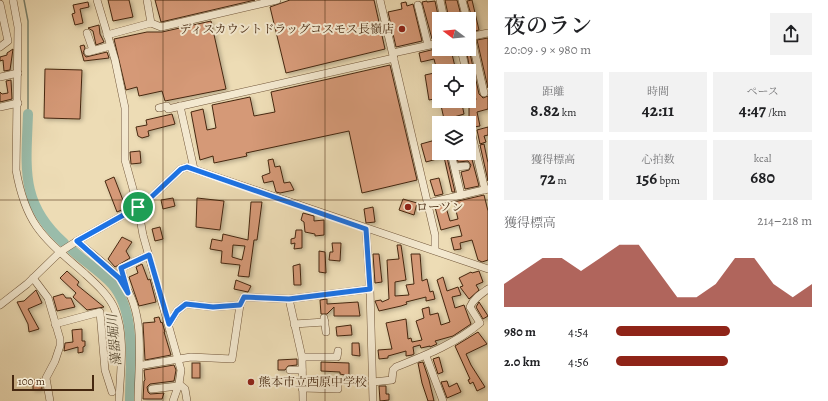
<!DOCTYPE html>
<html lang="ja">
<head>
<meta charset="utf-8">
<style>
	body { margin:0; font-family:Alegreya,"Noto Serif JP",serif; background:#f2f2f2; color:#202124; height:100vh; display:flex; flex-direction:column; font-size:15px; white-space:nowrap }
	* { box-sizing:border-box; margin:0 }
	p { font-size:13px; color:#757577 }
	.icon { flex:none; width:22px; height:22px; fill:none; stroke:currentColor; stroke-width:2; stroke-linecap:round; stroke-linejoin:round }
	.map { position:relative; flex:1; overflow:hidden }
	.drawer { display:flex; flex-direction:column; background:#fff; width:340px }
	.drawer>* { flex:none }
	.needle { width:26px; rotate:286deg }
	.tools { position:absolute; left:432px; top:12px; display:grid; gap:8px }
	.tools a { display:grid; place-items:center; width:44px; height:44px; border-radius:0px; background:#fff; box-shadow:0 4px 16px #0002; font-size:20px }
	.scale { position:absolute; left:12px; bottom:10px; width:82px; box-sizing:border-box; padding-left:4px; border:2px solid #462810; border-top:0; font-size:11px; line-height:14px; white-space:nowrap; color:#462810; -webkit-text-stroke:3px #f3e8cf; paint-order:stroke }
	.pin { position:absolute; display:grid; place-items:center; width:34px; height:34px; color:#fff; margin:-17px; border:2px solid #fff; border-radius:50%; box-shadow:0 1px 4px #0007 }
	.round { display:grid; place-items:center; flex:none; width:42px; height:42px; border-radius:0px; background:#f2f2f2 }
	.headline { display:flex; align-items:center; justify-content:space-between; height:68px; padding:0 16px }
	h1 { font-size:22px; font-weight:600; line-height:30px }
	.figures { display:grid; grid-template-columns:repeat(3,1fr); gap:6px; height:68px; padding:4px 16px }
	.figures div { display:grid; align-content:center; border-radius:0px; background:#f2f2f2; text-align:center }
	.figures b { font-size:17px; font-weight:600 }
	.figures small { font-size:11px; font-weight:400 }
	.figures p { font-size:11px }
	.chart { height:112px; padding:8px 16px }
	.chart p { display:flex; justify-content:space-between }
	.chart svg { width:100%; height:72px; margin-top:4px; fill:#8f2418; opacity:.7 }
	ul { padding:0 16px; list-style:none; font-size:13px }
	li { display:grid; grid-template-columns:64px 48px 1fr; align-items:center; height:30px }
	li i { height:10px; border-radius:5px; background:#8f2418 }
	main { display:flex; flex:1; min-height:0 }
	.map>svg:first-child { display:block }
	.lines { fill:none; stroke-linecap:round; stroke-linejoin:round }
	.stream { stroke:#78816c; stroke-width:1.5 }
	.river { stroke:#9abcaa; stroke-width:10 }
	.building { fill:#d59977; stroke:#462810; fill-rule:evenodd; filter:url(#shadow) }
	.minor-casing { stroke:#705539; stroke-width:8 }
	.minor { stroke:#f3e8cf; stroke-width:7 }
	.route-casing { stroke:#fff; stroke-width:8 }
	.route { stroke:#1a73e8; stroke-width:5 }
	.grid { fill:none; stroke:#462810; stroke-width:1; stroke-opacity:0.55 }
	.poi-dot { fill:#8f2418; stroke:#f3e8cf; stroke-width:1.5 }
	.labels { text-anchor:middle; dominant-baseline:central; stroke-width:4; stroke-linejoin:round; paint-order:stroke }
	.poi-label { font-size:12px; fill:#462810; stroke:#f3e8cf; text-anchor:start }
	.water-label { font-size:13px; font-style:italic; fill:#5b4d36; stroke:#f3e8cf }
</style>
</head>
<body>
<main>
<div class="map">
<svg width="488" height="401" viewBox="0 0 488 401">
	<defs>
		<filter id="shadow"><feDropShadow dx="2" dy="1.5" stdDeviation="2" flood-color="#0004"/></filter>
	</defs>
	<rect width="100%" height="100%" fill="#eddcb5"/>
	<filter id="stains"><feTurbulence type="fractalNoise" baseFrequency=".005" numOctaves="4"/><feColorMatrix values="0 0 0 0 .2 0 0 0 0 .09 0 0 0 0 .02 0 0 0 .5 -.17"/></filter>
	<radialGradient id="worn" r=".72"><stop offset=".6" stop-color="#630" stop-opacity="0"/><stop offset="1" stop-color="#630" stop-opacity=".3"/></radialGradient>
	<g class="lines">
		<!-- stream -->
		<path class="stream" d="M24,0L28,21V114"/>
		<!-- river -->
		<g class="river">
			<path d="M28,114C26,169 20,204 64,243"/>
			<path d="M72,250C85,262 100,271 112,284C137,312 130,366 130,401"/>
		</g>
	</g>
	<!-- building -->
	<g class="building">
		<path d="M108,0H129L133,17L113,21Z"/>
		<path d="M155,0H255L161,22Z"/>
		<path d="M290,0H374L385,49L286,73L270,7Z"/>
		<path d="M445,0H457L462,19H449Z"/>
		<path d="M472,0L479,30L475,31L471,23L472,18L467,1Z"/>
		<path d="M427,1V2L435,1L439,20V36L432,39L422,2Z"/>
		<path d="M88,2L89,7L80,9L83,23L75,25L72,14L75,13L73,5Z"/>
		<path d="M406,2L407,6L413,4L422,41L396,47L388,12L402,9L401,3Z"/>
		<path d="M211,21L226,89L165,101L162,91L139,96L137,87L126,90L114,39L147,32H162Z"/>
		<path d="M99,25L100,34L104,42L96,45L93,31L88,28Z"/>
		<path d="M488,38V88L477,40Z"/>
		<path d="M84,45L85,48L83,53L86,57L107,52L109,58L84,61L80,46Z"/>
		<path d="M439,48L456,49L457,53L452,54L456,71H437L434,59L421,62L419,53Z"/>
		<path d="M13,49L10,70L4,71L3,60L0,61V57L7,55V53Z"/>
		<path d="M466,49H469L479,94L483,98L488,96V109L477,112L480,126L474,127L471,126L469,119V104L474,103L476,99L474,95L469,94V86L473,85Z"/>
		<path d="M390,65L417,180L362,193L349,131L246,153L247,156L214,163L213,156L200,160L191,112L203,109L207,130L216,128L212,105L250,97L254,116L275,112L271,92Z"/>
		<path d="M45,69L82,70L80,119L44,118Z"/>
		<path d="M439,72V98L429,100L425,75Z"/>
		<path d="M11,80L12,99L0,102V92L2,94L8,93L6,81Z"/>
		<path d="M440,101H451L453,106L462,104L464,114L454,117L455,123H447L446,118L444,119Z"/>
		<path d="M172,114L175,124L148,131L149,136L142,138L138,136L136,127L147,125L146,120Z"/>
		<path d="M488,127V135L484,136L486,142L480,144L477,130Z"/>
		<path d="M439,139V153H446L455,192H452L444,157L426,162L421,144Z"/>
		<path d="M484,144L488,163V181L480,145Z"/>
		<path d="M469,148L479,186L465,189L461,172L469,170L471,165L468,161L458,162L456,153H469Z"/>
		<path d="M140,151L141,163L131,164L130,152Z"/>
		<path d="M273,159L275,167L280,166L284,183L290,182L294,190L280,193L276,192L273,181L264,183L262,176L270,173L268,160Z"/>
		<path d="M114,177L126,208L117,212L105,181Z"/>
		<path d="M439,178L443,194L435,196L430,180Z"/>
		<path d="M484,195L488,211V260L482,262L478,260L472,240L460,243L461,249L454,250L451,238L462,236L459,225L441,230L435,207L445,204L450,221L458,219L454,202Z"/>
		<path d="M173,198L175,206L163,209L161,200Z"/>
		<path d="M197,198L224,201L220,230L196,227Z"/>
		<path d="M403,199L417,203L414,215L399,210Z"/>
		<path d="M251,202H262L257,240H254L249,277L238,276L240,265L221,263L222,251L210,249L212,239L222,241L223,234L248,240ZM233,245L245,246L242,260L232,257Z"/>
		<path d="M373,207L375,222L366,223L364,209Z"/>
		<path d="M303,213L314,216V221L324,220V235L315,236V234L305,232L304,222L301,220Z"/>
		<path d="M160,227L163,239L155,241L152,229Z"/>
		<path d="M296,230H302V248L294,249L295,243L291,244V239L295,238Z"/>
		<path d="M122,237L132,242L126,251L130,258L115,267L108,259Z"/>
		<path d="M332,243H341L340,261L329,260L330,252H333Z"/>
		<path d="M397,245H401L406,280L395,282V296L409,295L406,285L414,284L411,254H420L422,281L427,279L430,292L433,291L435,299L426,301V297L406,302L407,304L401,306L379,311L375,301L381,300L382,302L389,299L387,260L399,259Z"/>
		<path d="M319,251L325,252L326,273L319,272Z"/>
		<path d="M373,254H379L382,282L375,283Z"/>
		<path d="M142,264L148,280L150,279L156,302L139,306L129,277L138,273L136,267Z"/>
		<path d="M300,264L301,285H294L293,266Z"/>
		<path d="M67,271L79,282L77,285L104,307L87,310L73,297L76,293L60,278Z"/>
		<path d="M479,271L483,282L476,285L479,290L469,299L460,287L463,286L459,278L471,272L472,273Z"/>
		<path d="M443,277L447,291L458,287L461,295L452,297L455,308L464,305L471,324L453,336L435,341L437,344L430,347V346L421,348L420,345L413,347L414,354L412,355L406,356V351L388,356V358L379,359L378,350L392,349L386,323L406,319L408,339L411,338L412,342L422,340L416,321L424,318L422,309L429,307L430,315L438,313L441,325L450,322L437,280Z"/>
		<path d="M236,280L251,286L248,292L234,289Z"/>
		<path d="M36,290L42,303L28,309L39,329L29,332L28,324L17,302L24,301Z"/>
		<path d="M63,294L66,298H71L75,307L57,311L53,297Z"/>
		<path d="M327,299V304L358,302L360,316H334V307L327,314H321L320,300Z"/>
		<path d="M479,302L488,316L483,319L476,307Z"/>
		<path d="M159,317L161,323L162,322L165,332H164L171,355L145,360L143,323L155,322L154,318Z"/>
		<path d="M351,325L352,335L337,336L336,327Z"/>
		<path d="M82,329V341H85V346L83,347V352L78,353V347L64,351L65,343L73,342L72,330Z"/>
		<path d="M478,332L487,344L466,354L471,365L485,387L477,391L473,382L470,384L468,380L470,379L455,346Z"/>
		<path d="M352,343H359L360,356L352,355Z"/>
		<path d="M439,357L443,372L438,374L433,359Z"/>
		<path d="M297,359V365L288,366L285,370H278V360Z"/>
		<path d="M321,362L349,363V376L340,374V372L321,371Z"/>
		<path d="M423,362L429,380L434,401H428L422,383L418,363Z"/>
		<rect x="192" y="363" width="8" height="15"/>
		<path d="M174,365L176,370L174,381L150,384L147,387L148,392L150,394L164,393L162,399H143L144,381L145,380L144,370Z"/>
		<path d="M41,379L42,389L33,390V380Z"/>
		<path d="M447,381L449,387L457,383L461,392L447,398L441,382Z"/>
		<path d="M379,386H386V394H389V400L380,401Z"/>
	</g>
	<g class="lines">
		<!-- minor casing -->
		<g class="minor-casing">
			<g id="minor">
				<path d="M13,0L18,27L16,170C26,226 44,238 84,273C95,283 110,296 115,310C126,336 120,373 119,401"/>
				<path d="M97,0L115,60L125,108V160L138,207L143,235L181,370L179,384L173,401"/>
				<path d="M380,0L435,235V250"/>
				<path d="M440,0L444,19"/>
				<path d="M462,0L467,19"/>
				<path d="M0,4L8,41L0,47"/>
				<path d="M418,5L428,45"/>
				<path d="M151,23L161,27L277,0"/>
				<path d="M469,27L484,93"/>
				<path d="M87,33L93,50"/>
				<path d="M107,35L151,23L147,0"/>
				<path d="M469,37L488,33"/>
				<path d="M461,49L466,71"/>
				<path d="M88,52L110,46"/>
				<path d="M393,53L439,43"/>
				<path d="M0,77L18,73"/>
				<path d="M469,99H471"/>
				<path d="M456,101H458"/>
				<path d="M180,106L194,169"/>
				<path d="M0,107L18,103"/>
				<path d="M159,108L167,106L168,109L394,58"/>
				<path d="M471,131L485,190"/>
				<path d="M451,153L461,195"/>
				<path d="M455,167L466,166"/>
				<path d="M428,203L488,189"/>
				<path d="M366,229L370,289L373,401"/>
				<path d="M77,241C90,253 106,264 118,277C148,309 138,362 138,401"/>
				<path d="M33,278L48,298L60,339V346L55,361L46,378L50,401"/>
				<path d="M125,283L121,268L149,255"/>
				<path d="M289,299L302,357L303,401"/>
				<path d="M0,305L27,284L60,252L77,241L145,203L181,169L187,167L488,269"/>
				<path d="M324,318L326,332"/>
				<path d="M55,324L100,312L105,370L112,392"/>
				<path d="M169,324L177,311L186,304L213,307L240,305"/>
				<path d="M294,324L325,322"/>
				<path d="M426,356L443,401"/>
				<path d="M302,357H337L338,351"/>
				<path d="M143,365L191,357L232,359L240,305L244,297L289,299L370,289"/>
				<path d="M290,370H302"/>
				<path d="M373,382L392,380L393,370L396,367C426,355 455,344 480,323L470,307C473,299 481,294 488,289"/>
				<path d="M179,384L185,389L187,401"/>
				<path d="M302,388L338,389V384"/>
				<path d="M152,389L178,386"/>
			</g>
		</g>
		<!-- minor -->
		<use href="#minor" class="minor"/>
	</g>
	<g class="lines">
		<!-- route casing -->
		<g class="route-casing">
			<path id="route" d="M187,167L366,229L370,289L289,299L244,297L240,305L213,307L186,304L177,311L169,324L149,255L121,268L128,293L119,278L77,241L145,203L181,169Z"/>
		</g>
		<!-- route -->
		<use href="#route" class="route"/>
	</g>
	<!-- grid -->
	<path class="grid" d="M163,0V401M325,0V401M0,200H488"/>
	<!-- markers -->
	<g class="poi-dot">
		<circle cx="402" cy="29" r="4"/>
		<circle cx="408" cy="207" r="4"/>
		<circle cx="251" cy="382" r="4"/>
	</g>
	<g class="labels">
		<!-- poi labels -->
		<g class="poi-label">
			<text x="394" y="29" text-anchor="end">ディスカウントドラッグコスモス長嶺店</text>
			<text x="416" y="207">ローソン</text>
			<text x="259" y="382">熊本市立西原中学校</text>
		</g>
		<!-- water labels -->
		<g class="water-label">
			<text transform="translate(114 340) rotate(-95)">藻器堀川</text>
		</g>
	</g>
	<rect width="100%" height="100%" filter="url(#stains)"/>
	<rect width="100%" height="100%" fill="url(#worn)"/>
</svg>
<div class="tools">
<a><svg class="needle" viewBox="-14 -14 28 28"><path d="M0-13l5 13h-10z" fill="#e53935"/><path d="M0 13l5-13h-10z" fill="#757577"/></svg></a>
<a><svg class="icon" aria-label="locate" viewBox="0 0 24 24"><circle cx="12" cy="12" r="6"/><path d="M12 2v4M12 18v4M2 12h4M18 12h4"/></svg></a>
<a><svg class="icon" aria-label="layers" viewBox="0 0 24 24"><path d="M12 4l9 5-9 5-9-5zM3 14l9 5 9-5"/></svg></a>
</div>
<div class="scale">100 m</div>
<div class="pin" style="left:138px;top:207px;background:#1e9e55"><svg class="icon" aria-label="arrive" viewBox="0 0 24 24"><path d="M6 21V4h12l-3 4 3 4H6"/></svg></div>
</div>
<section class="drawer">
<div class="headline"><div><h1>夜のラン</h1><p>20:09 · 9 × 980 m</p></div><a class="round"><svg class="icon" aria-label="share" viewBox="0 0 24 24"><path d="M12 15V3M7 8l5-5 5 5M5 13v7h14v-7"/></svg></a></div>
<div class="figures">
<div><p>距離</p><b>8.82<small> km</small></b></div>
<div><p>時間</p><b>42:11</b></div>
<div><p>ペース</p><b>4:47<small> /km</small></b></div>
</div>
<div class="figures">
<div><p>獲得標高</p><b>72<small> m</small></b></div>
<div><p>心拍数</p><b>156<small> bpm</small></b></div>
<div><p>kcal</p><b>680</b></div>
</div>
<div class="chart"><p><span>獲得標高</span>214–218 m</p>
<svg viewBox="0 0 160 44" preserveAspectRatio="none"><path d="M0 44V30L10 22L20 14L30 14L40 22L50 14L60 6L70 6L80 22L90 38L100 38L110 30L120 14L130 14L140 30L150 38L160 30V44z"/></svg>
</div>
<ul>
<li><b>980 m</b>4:54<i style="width:58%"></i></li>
<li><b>2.0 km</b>4:56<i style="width:57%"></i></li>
</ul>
</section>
</main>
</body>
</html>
